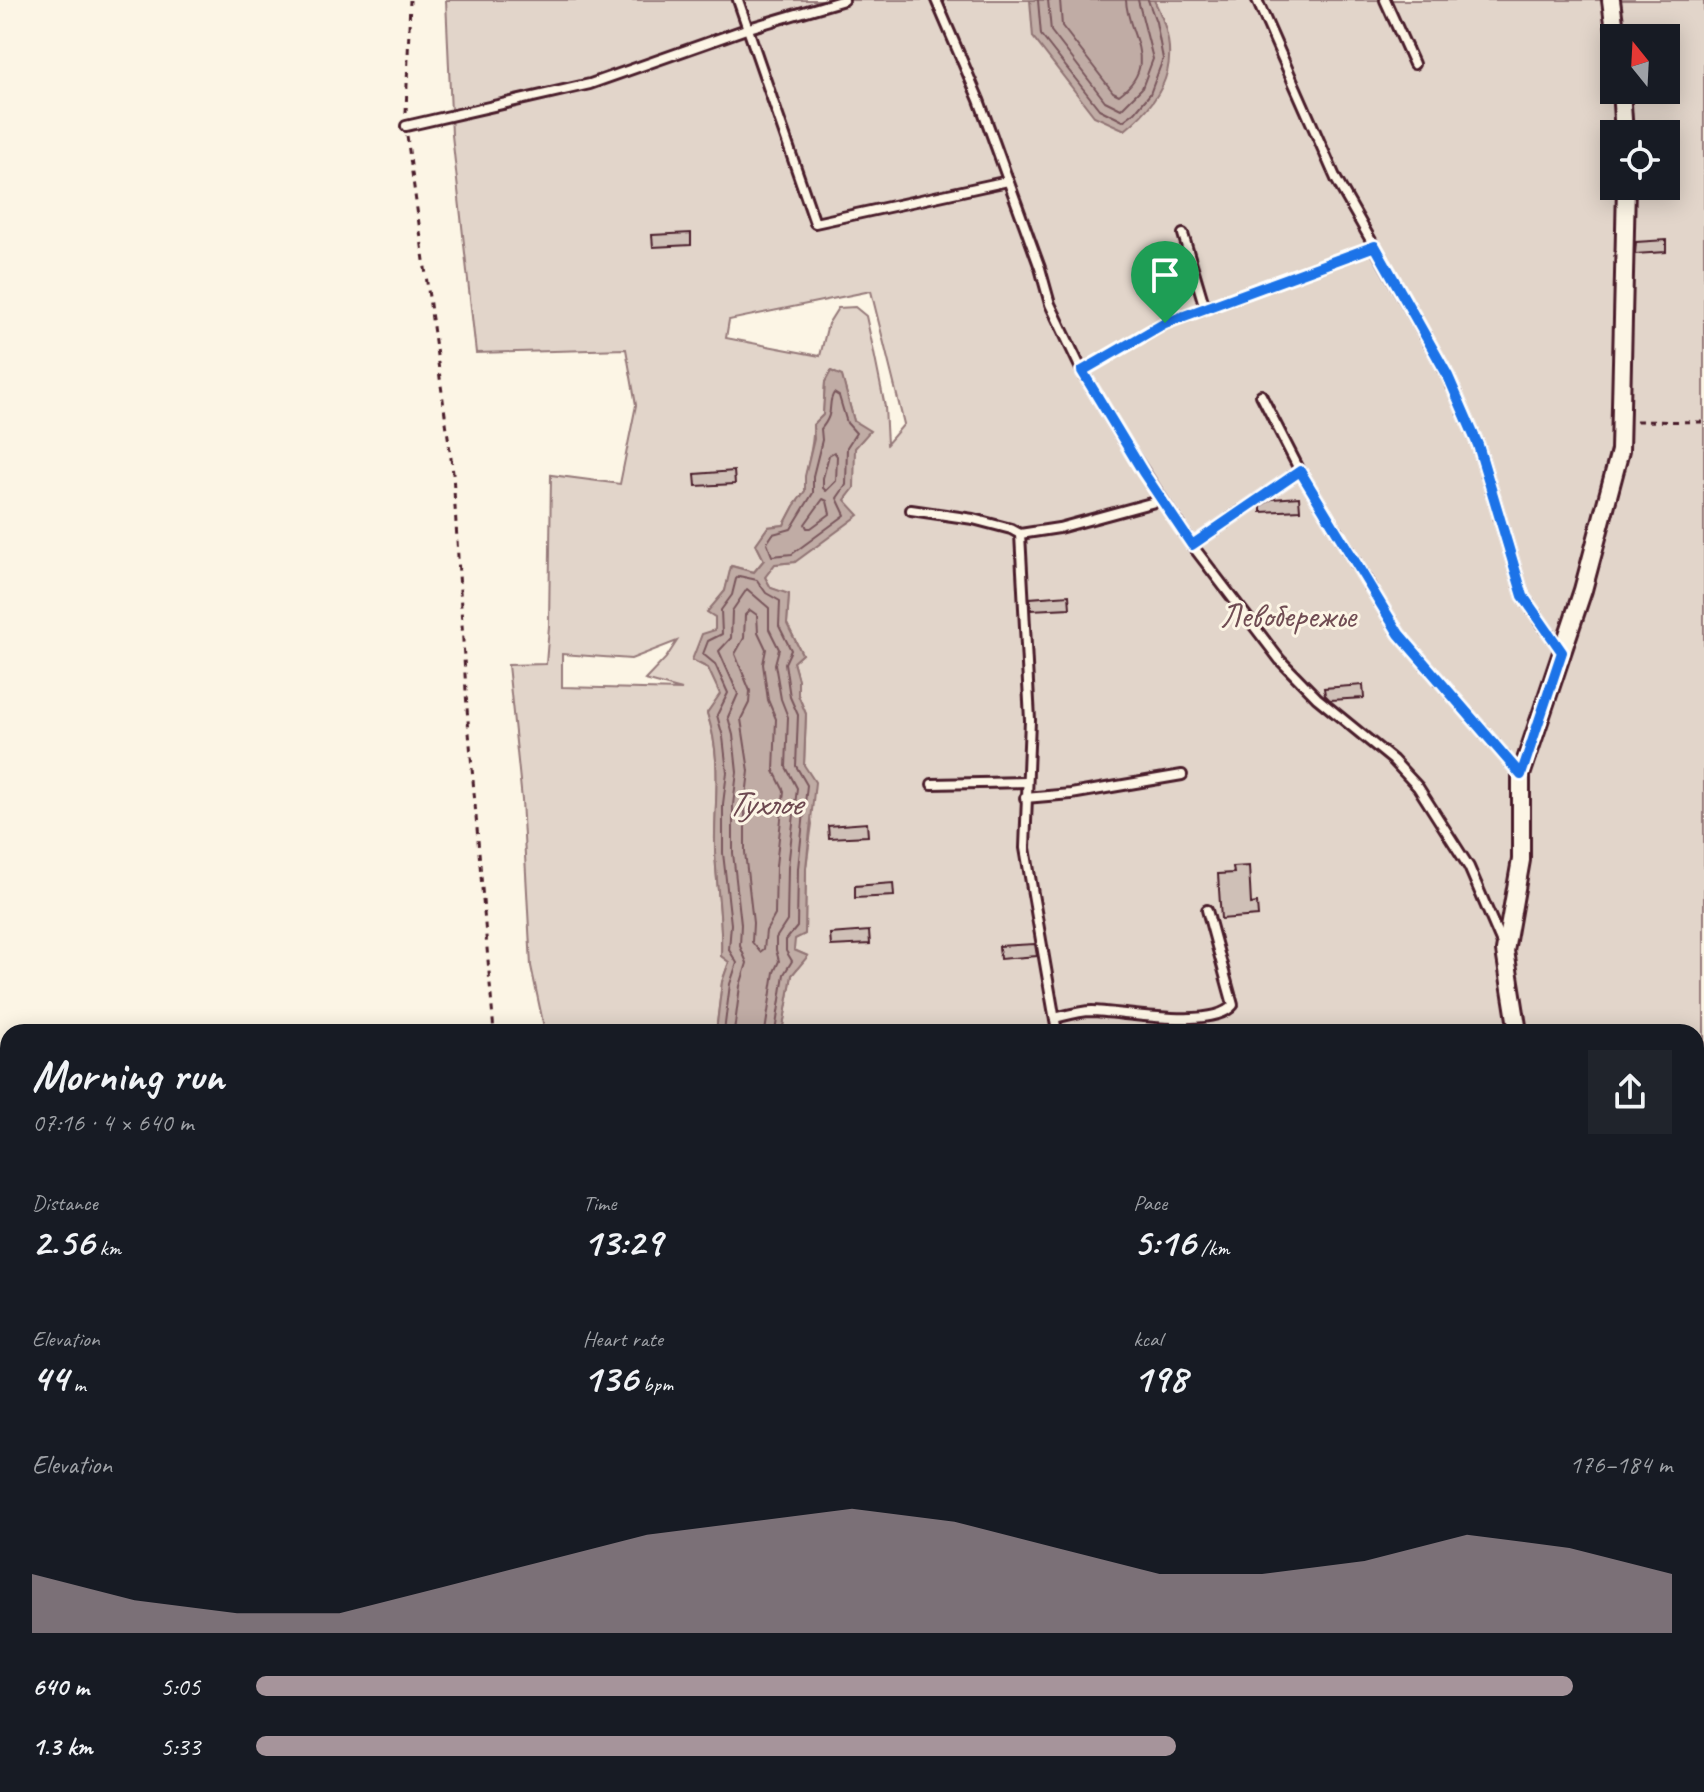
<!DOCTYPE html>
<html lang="en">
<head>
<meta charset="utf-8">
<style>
	body { margin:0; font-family:Caveat,sans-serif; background:#20242c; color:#f1f3f6; height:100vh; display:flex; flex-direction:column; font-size:30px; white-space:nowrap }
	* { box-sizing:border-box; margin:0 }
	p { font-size:26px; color:#9ea1a6 }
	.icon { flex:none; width:44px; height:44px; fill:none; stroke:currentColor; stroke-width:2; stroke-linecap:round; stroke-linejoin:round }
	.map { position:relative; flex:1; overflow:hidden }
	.sheet { position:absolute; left:0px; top:1024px; width:1704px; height:768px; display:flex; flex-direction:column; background:#171b24; border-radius:24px 24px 0 0; box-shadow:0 4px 20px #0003 }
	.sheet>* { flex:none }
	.needle { width:52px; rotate:342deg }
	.tools { position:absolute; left:1600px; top:24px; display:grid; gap:16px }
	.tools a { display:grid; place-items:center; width:80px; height:80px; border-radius:0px; background:#171b24; box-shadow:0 4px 20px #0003; font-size:40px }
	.pin { position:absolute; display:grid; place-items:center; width:68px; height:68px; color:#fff; margin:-82px -34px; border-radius:50% 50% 50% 0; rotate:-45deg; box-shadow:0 0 8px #0007 }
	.pin .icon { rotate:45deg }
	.round { display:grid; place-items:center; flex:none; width:84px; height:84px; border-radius:0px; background:#20242c }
	.overview { display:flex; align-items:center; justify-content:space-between; height:136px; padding:0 32px }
	h1 { font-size:44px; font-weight:700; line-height:60px }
	.figures { display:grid; grid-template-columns:repeat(3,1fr); gap:12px; height:136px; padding:8px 32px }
	.figures div { display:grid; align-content:center }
	.figures b { font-size:40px; font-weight:700 }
	.figures small { font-size:22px; font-weight:400 }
	.figures p { font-size:22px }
	.chart { height:224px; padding:16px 32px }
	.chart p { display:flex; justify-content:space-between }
	.chart svg { width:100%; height:144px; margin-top:8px; fill:#a6949b; opacity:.7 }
	ul { padding:0 32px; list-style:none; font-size:26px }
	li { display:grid; grid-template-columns:128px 96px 1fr; align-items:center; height:60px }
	li i { height:20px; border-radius:10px; background:#a6949b }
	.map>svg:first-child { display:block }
	.green { fill:#e2d5ca; stroke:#967a7a; stroke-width:2; fill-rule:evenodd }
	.water { fill:#c0aca5; stroke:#917474; stroke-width:2 }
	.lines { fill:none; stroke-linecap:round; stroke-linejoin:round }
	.shore { stroke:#79575c; stroke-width:2 }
	.building { fill:#cfc0b7; stroke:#4a1f2b; stroke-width:2 }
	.service-casing { stroke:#4a1f2b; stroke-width:14 }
	.minor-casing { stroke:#4a1f2b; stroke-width:22 }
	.path { stroke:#4a1f2b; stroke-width:3; stroke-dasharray:6 6; stroke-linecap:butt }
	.service { stroke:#fcf5e5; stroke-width:8 }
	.minor { stroke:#fcf5e5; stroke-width:16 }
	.route-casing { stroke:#fff; stroke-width:16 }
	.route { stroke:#1a73e8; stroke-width:10 }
	.labels { text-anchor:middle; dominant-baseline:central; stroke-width:6; stroke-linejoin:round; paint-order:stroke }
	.park-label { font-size:34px; fill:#704c53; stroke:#fcf5e5 }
	.water-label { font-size:36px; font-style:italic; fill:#6d4950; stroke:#fcf5e5 }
</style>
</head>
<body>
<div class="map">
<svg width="1704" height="1792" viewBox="0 0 1704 1792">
	<rect width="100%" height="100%" fill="#fcf5e5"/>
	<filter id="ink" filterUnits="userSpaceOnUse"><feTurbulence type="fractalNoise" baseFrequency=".0125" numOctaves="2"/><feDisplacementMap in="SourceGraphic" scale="16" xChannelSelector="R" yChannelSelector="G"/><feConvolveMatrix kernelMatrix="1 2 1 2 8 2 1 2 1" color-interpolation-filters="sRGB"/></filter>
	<g filter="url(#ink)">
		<!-- green -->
		<path class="green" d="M446,0H1704V1792H814L811,1784H1696V1032H782L792,975L807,956L794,950V939L805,934L806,868L812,824L804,765L806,714L798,695V680L793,662L802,654L787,624L789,595L771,588L765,577L775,564L795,562L854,488V421L842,377L831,371L825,382L823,415L813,425C815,448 804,468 805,491L794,506L784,525L768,527L756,544L764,560L754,572L732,566L725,591L708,612L715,617V631L692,660L708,668L721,694L707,713C723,761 714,800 715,849C716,885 723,920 721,956L729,962L722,982L716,1032H545L531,966L522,800L508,665L546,664L549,626L551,475L620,484L636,405L626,349L476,353L452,135ZM1614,38H1666V90H1614ZM1614,134H1666V186H1614ZM871,291L904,424L887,444L885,407L873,348L866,316L855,307L838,308L828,324L820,356L726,338L729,320ZM677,641L666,658L645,680L682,690L562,687V654L631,659Z"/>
		<!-- water -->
		<g class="water">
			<path d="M1030,0H1154C1182,54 1171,93 1125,130L1094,116L1033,37Z"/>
			<path d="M831,371L842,376L854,421L870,431L855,448L854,488L845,500L859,515L795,562L775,564L765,577L771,588L789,594L787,624L802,654L793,662L798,680V695L806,714L804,765L815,782L806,868L805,934L795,939L794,950L808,956L792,975L782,1032H716L722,982L729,962L721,956C723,920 716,885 715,849C714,800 723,761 707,713L720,694L708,668L692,660L702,634L715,630V617L707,612L725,591L731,566L754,572L764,560L756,544L768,527L784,525L794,506L805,491V476L814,439L813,425L823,415L825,382Z"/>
			<path d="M655,1784H756L759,1792H658Z"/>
		</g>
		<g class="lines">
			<!-- shore -->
			<g class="shore">
				<path d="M1038,0L1041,35L1099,109L1123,121L1135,112L1150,94L1163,59L1156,22L1148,0"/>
				<path d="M1048,0L1051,31L1105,101L1121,109L1142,88L1153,59L1138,0"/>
				<path d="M1060,0L1062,26L1113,92L1119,95C1161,64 1127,35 1126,0"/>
				<path d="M834,393L839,396L847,423L856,433L847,447L846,485L837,498L845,515L792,554L772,556L767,543L773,534L791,529L813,493V476L822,440L821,429C836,411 826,405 834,393Z"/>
				<path d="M834,452L837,456L836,481L826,491L823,488V478L829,455Z"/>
				<path d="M823,499L827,501L830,514L811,528H807L805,524Z"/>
				<path d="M750,610L757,615L758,632L766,649L763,664L768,700L776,719L774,771L784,791L776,866L775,915L766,931L764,949L760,952L752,942L753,923L745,852V805L749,771L741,719L749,703L750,691L735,654L744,638L745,615Z"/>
				<path d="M724,1032L730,984L737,963L729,950L731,924L723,853V804L727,772L723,737L717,715L728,693L715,664L703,654L708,641L722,634L721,610L732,595L736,579L739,576L757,580L766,593L780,601L779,626L791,650L785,663L790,697L798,715L796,766L807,785L798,868L797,927L786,940V951L792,961L784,974L775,1032"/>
				<path d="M734,1032L740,986L747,963L740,946L741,924L733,853V805L737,772L733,735L728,717L738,694L719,651L731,638L732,611L747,589L769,608V629L779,649L775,664L781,699L788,717L786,767L797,788L788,867L787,921L776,938V950L779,961L774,972L765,1032"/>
			</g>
		</g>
		<!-- building -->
		<g class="building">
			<path d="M691,233V245L653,247L652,235Z"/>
			<path d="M1666,240V252L1635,254L1636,242Z"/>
			<path d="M734,471L735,484L696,486L695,474Z"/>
			<path d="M1299,497L1300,510L1261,512V506L1272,499Z"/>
			<path d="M1069,595L1070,608L1031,610L1030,598Z"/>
			<path d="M1363,685L1364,698L1330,700L1325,695L1324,688Z"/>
			<path d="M867,823L868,836L829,838L828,826Z"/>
			<path d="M1249,866L1251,904L1257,903L1258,916L1221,919L1218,874L1234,873L1233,867Z"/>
			<path d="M893,883L894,896L855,898V886Z"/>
			<path d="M869,931L870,944L831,946L830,934Z"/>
			<path d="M1035,944L1037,956L1000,959L999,946Z"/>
		</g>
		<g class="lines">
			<!-- service casing -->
			<g class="service-casing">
				<g id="service">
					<path d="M738,0L815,223L1008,181"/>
					<path d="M936,0L979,100L1040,268L1050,304L1082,371L1122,438L1192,545L1280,660L1317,698L1393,760L1418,787L1469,867L1503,946"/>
					<path d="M1257,0L1336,179L1448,376L1478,445L1523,596L1562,652"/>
					<path d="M1385,0L1414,64"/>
					<path d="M406,126L590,84L749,28L844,0"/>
					<path d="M1183,234L1205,308"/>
					<path d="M1261,395L1300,471L1399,634L1521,775"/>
					<path d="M911,510L973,519L1011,529L1020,534L1059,528L1162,500"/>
					<path d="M1020,534L1030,720L1025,848L1057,1032"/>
					<path d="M1192,545L1300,471"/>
					<path d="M932,784L1027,782"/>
					<path d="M1025,798L1071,794L1182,775"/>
					<path d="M1055,1018C1067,1015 1080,1011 1092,1011C1124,1012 1213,1030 1233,1005L1207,910"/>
					<path d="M1696,1613L1704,1606"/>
					<path d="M800,1784L802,1792"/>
					<path d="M1281,1784L1284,1792"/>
					<path d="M983,1792L1010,1784"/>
					<path d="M1503,1792L1511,1784"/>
				</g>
			</g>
			<!-- minor casing -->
			<g class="minor-casing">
				<g id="minor">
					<path d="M1611,0L1616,38"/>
					<path d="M1621,90L1624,134"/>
					<path d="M1518,1032L1505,951L1521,860V775L1583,590L1620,451L1626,186"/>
					<path d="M1696,1329L1704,1330"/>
				</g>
			</g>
			<!-- path -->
			<g class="path">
				<path d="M406,113L410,0"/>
				<path d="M407,136L453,473L467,708L494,1032"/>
				<path d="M1218,303L1364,250"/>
				<path d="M1092,365L1165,323L1195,312"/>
				<path d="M1636,421L1704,422"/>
				<path d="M317,1784L319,1792"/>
				<path d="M529,1784L535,1792"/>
				<path d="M581,1784L582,1792"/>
			</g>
			<!-- service -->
			<use href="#service" class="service"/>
			<!-- minor -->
			<use href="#minor" class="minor"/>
		</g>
	</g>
	<g class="lines" filter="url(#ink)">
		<!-- route casing -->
		<g class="route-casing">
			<path id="route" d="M1375,246L1448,376L1478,445L1523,596L1562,652L1521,775L1399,634L1300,471L1192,545L1143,472L1082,371L1165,323Z"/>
		</g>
		<!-- route -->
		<use href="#route" class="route"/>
	</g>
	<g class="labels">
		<!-- park labels -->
		<g class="park-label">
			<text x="1288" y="615">Левобережье</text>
		</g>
		<!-- water labels -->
		<g class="water-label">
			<text x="764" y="803">Тухлое</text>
		</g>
	</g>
</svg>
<div class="tools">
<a><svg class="needle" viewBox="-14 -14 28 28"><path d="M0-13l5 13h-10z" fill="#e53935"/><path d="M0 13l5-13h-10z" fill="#9ea1a6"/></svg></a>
<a><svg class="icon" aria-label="locate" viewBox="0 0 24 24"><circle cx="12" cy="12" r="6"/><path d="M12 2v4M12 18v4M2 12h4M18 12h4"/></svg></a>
</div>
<div class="pin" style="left:1165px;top:323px;background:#1e9e55"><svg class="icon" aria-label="arrive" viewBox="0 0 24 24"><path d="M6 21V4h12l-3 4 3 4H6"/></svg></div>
<section class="sheet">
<div class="overview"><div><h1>Morning run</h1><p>07:16 · 4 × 640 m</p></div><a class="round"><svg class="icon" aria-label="share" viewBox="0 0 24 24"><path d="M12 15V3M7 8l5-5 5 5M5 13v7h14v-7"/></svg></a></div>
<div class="figures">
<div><p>Distance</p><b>2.56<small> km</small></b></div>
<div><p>Time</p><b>13:29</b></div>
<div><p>Pace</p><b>5:16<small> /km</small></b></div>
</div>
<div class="figures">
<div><p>Elevation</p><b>44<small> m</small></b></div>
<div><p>Heart rate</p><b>136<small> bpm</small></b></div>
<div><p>kcal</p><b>198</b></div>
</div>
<div class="chart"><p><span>Elevation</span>176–184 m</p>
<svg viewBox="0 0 160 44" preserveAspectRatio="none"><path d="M0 44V26L10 34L20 38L30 38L40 30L50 22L60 14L70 10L80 6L90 10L100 18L110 26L120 26L130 22L140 14L150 18L160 26V44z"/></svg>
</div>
<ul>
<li><b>640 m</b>5:05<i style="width:93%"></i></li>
<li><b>1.3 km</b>5:33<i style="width:65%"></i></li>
</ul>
</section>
</div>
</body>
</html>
